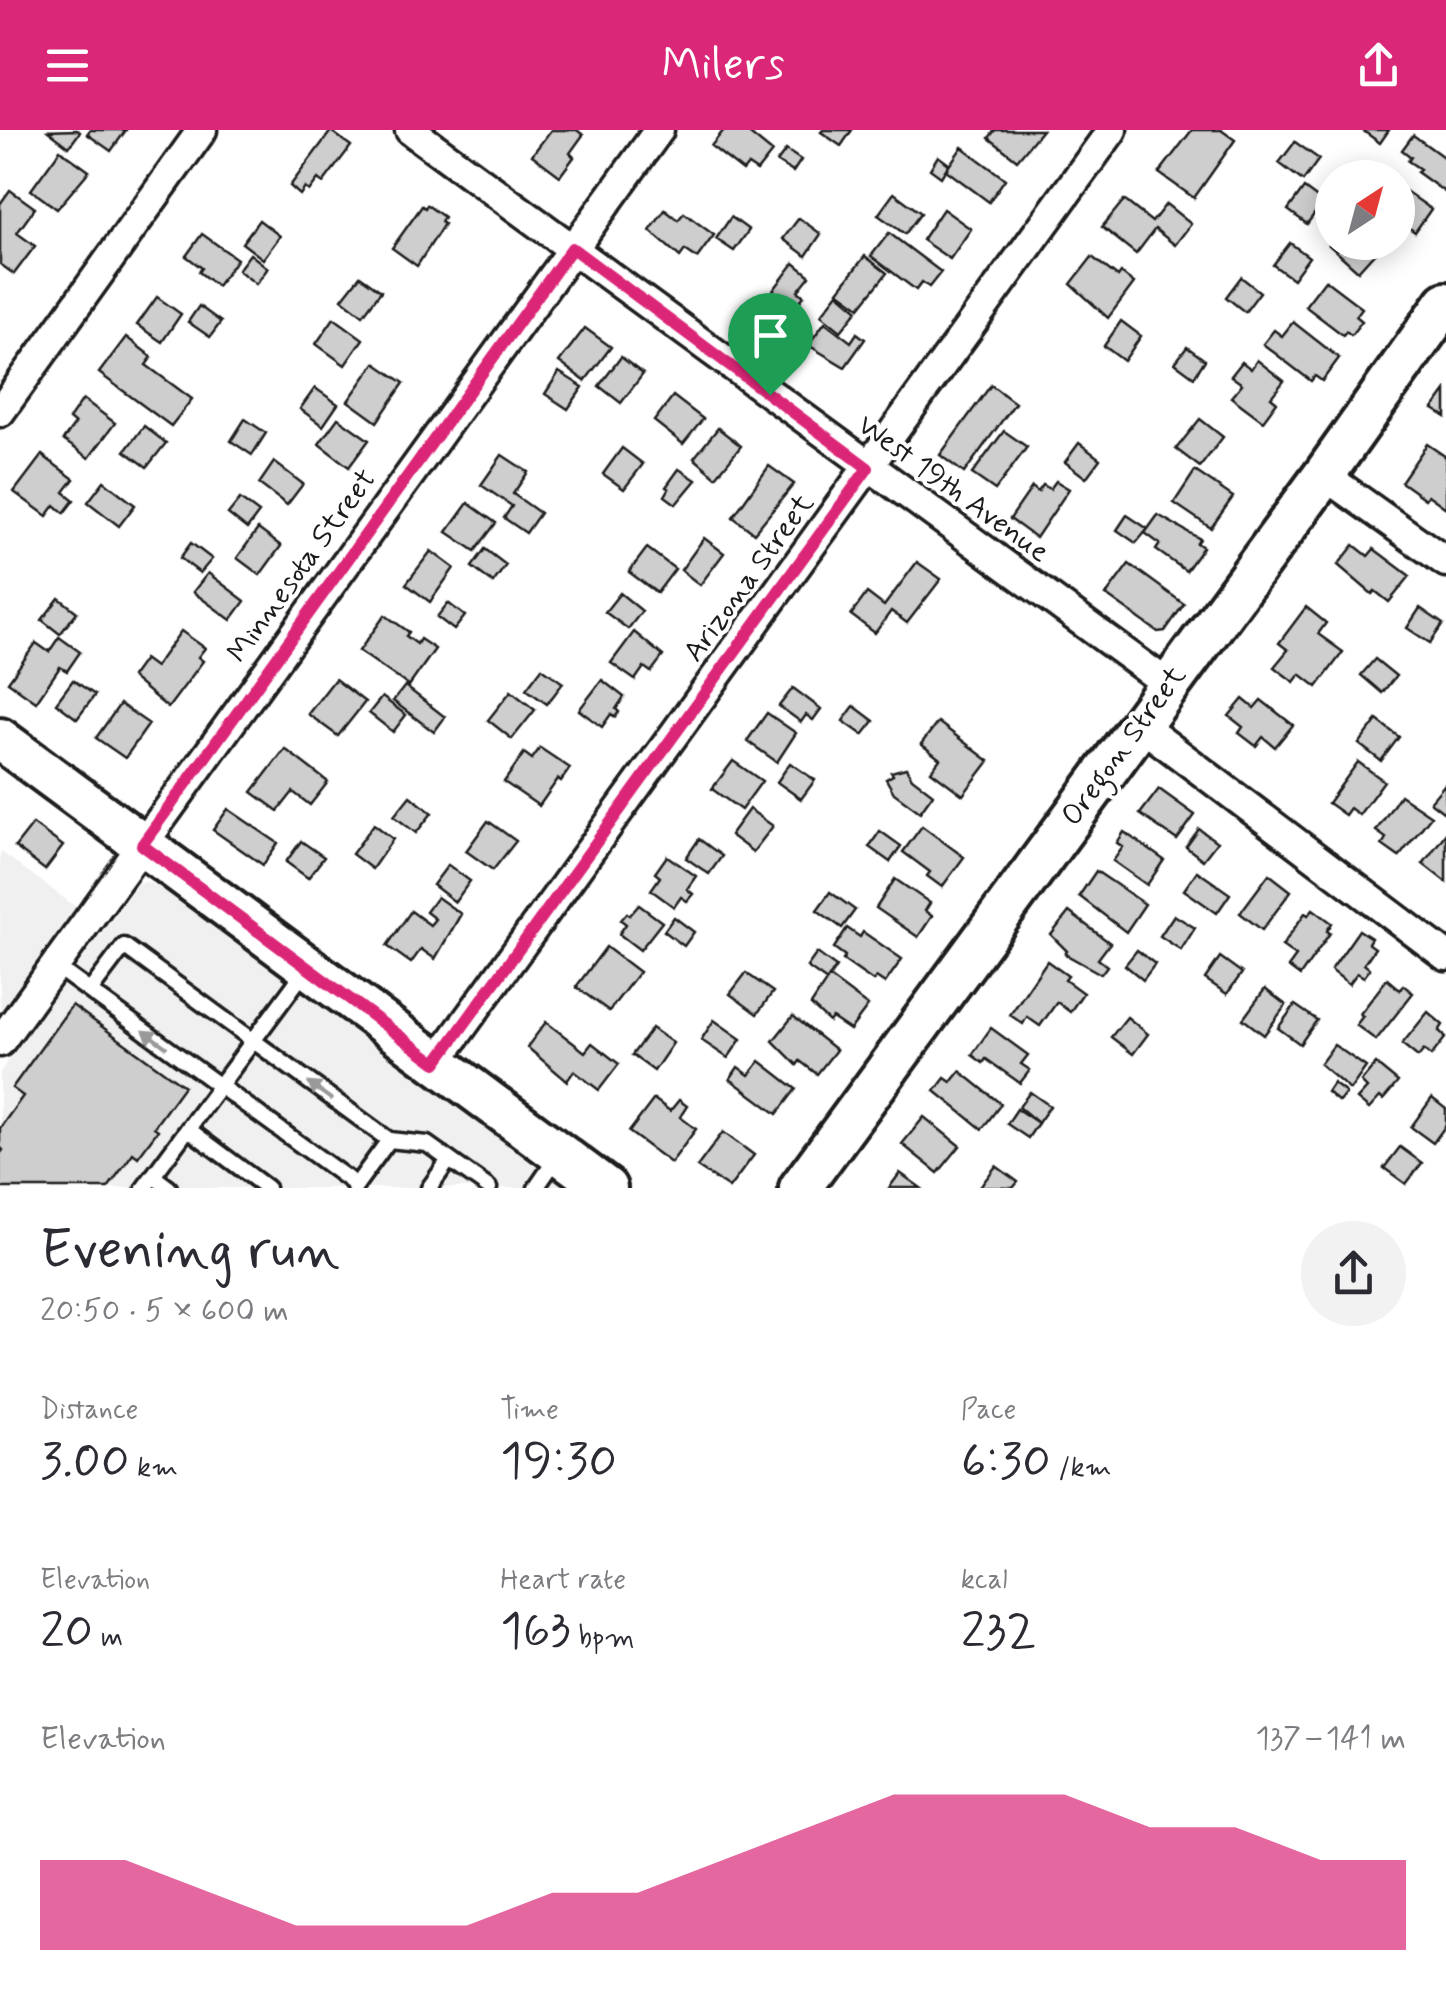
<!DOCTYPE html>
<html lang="en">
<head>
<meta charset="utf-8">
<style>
	body { margin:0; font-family:Mynerve,sans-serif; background:#f2f2f3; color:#2b2b33; height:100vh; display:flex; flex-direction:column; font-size:38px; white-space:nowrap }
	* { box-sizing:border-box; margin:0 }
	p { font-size:32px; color:#7c7c81 }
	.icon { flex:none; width:55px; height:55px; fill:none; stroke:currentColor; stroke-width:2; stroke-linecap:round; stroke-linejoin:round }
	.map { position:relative; height:1058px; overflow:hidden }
	.drawer { display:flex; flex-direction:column; background:#fff; flex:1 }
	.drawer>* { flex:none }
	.needle { width:65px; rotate:36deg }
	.fabs { position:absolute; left:1315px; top:30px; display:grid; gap:20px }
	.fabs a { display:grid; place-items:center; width:100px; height:100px; border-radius:50%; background:#fff; box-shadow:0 5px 25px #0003; font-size:50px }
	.pin { position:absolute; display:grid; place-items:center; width:85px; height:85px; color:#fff; margin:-102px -42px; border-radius:50% 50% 50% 0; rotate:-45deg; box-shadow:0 0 10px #0007 }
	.pin .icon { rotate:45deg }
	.round { display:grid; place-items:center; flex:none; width:105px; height:105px; border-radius:52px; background:#f2f2f3 }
	.headline { display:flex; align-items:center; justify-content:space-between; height:170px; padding:0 40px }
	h1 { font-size:55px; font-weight:600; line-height:75px }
	.figures { display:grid; grid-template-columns:repeat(3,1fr); gap:15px; height:170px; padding:10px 40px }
	.figures div { display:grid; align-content:center }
	.figures b { font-size:50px; font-weight:600 }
	.figures small { font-size:28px; font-weight:400 }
	.figures p { font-size:28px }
	.chart { height:280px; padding:20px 40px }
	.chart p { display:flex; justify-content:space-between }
	.chart svg { width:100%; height:180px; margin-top:10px; fill:#db2777; opacity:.7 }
	header { display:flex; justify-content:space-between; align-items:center; height:130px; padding:0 40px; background:#db2777; color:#fff; font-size:45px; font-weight:600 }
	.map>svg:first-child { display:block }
	.built { fill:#f0f0f0 }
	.building { fill:#cecece; stroke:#1c1c1c; stroke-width:2.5 }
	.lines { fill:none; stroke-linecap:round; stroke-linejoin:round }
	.lane-casing { stroke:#1c1c1c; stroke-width:21 }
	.street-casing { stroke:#1c1c1c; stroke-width:35 }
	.secondary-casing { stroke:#1c1c1c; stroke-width:48 }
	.lane { stroke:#fff; stroke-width:14 }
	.street { stroke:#fff; stroke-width:28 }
	.secondary { stroke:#fff; stroke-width:40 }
	.oneway { fill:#999 }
	.route-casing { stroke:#fff; stroke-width:20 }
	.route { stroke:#db2777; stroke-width:12 }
	.labels { text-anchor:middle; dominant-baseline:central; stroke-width:8; stroke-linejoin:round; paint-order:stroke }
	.street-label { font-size:30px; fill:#1c1c1c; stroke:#fff }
</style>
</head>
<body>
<header><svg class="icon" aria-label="menu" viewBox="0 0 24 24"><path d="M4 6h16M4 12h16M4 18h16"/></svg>Milers<svg class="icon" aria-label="share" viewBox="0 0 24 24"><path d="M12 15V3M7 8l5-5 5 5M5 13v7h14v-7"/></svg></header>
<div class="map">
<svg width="1446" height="1058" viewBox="0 0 1446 1058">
	<rect width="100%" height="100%" fill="#fff"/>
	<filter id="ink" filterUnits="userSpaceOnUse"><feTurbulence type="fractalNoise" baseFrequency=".01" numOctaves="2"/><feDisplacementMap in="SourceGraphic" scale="20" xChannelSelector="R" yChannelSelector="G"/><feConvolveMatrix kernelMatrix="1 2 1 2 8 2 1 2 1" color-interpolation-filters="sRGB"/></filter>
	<g filter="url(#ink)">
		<!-- built -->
		<g class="built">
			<path d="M0,721L76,777L0,881Z"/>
			<path d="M147,752L159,757L565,1058H0V942L138,753Z"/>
		</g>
		<!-- building -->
		<g class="building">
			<path d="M77,0L80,2L69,17L48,1Z"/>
			<path d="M90,0H126L111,21L87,4Z"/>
			<path d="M551,0H577L583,5L570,23L574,27L560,46L532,25Z"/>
			<path d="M724,0H745L772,22L757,41L748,35L743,41L711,16Z"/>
			<path d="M823,0H852L841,16L821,2Z"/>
			<path d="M995,0H1042L1017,30L989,8Z"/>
			<path d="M1192,0H1221L1235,10L1194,68L1159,43Z"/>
			<path d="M1362,0H1389L1380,13Z"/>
			<path d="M331,1L351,16L323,53L318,49L309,61L305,58L300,65L290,56Z"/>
			<path d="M1413,5L1446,29V63L1417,42L1420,39L1408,31L1411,27L1402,20Z"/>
			<path d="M1295,12L1319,29L1303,51L1279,33Z"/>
			<path d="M962,17L1005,49L989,72L946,40Z"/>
			<path d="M60,20L89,41L57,79L31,60Z"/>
			<path d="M786,20L801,30L793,42L777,32Z"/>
			<path d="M938,26L949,34L941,47L930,39Z"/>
			<path d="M1304,58L1323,72L1307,94L1288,80Z"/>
			<path d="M10,60L35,78L17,103L35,116L14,144L0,134V74Z"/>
			<path d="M1404,60L1431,79L1415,102L1398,90V61L1401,63Z"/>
			<path d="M894,63L921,83L905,104L878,85Z"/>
			<path d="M1124,70L1152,92L1166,74L1191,94L1175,115L1155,99L1136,124L1102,97Z"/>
			<path d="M427,75L444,87L441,92L444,94L417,136L392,118L422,76L425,78Z"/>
			<path d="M943,79L971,99L950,129L922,110Z"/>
			<path d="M665,80L678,90L684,83L714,105L697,128L685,120L680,127L650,101Z"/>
			<path d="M731,87L749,100L734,121L716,109Z"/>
			<path d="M799,88L821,104L806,126L783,109Z"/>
			<path d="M259,90L280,106L263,129L242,113Z"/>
			<path d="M889,103L941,142L929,157L922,152L916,160L871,126Z"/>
			<path d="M202,104L237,129L217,156L199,142L202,138L186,126Z"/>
			<path d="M1332,111L1369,112L1377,120L1358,141L1329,115Z"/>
			<path d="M1290,113L1309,127L1293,149L1273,135Z"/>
			<path d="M250,124L268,138L256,154L238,140Z"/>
			<path d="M865,126L887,143L860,177L838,161Z"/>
			<path d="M1092,127L1118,147L1121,143L1134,153L1108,188L1071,154Z"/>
			<path d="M794,133L810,146L798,161L804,166L778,199L756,183Z"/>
			<path d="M360,146L381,161L363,185L342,169Z"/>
			<path d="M1241,147L1260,162L1245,182L1226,167Z"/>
			<path d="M1325,150L1362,178L1356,186L1362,191L1351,205L1346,201L1343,205L1305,176Z"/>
			<path d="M838,163L858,180L841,201L821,185Z"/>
			<path d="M157,167L181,184L162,212L137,195Z"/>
			<path d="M199,176L221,192L210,207L188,192Z"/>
			<path d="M334,188L363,209L345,235L316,214Z"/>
			<path d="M1121,191L1141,206L1124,231L1104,216Z"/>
			<path d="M825,192L851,212L857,203L865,209L845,237L808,215Z"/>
			<path d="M1293,192L1339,228L1322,251L1315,246L1311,251L1263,214L1274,200L1282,206Z"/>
			<path d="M585,198L611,217L585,251L559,232Z"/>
			<path d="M126,207L152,227L146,235L192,269L171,296L99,243Z"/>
			<path d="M1187,217L1205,230L1194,247L1175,233Z"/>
			<path d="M621,227L643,244L621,273L599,256Z"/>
			<path d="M1257,230L1284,251L1271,267L1277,272L1263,291L1231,267L1242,254L1231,246L1242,232L1251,239Z"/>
			<path d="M375,233L404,253L377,292L348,271Z"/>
			<path d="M559,242L583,257L568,279L545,264Z"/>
			<path d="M991,255L1015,273L964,343L940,325Z"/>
			<path d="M315,258L338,274L323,296L300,279Z"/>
			<path d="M1446,261V287L1433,279Z"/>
			<path d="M673,266L703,289L683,314L654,291Z"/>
			<path d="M83,269L115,293L89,328L63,310L75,294L69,289Z"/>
			<path d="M338,288L369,310L349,337L319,314Z"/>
			<path d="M245,289L266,303L252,325L231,311Z"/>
			<path d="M1200,289L1223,307L1200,337L1176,319Z"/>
			<path d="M144,296L166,313L147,337L125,321Z"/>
			<path d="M718,298L741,316L716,347L694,328Z"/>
			<path d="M1004,301L1027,317L995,360L972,344Z"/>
			<path d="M1079,313L1100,329L1086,348L1065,332Z"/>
			<path d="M1427,314L1446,327V378L1428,365L1425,369L1401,352Z"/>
			<path d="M622,318L643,334L624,359L603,344Z"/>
			<path d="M42,325L74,349L64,362L74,370L64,383L55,375L47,386L14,362Z"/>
			<path d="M502,325L528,342L513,364L540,383L526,403L504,388L512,376L481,355Z"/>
			<path d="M274,332L303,354L287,375L259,354Z"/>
			<path d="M769,336L794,354L754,403L733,387Z"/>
			<path d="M679,339L696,350L676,374L665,366L669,359L666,357Z"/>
			<path d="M1195,341L1233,367L1211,398L1174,373Z"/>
			<path d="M104,351L135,375L119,396L88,372Z"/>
			<path d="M1056,351L1069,359L1036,408L1010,389L1032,357L1038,362L1043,355L1050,359Z"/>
			<path d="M240,369L259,383L247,399L228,384Z"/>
			<path d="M468,373L496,393L475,421L447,402Z"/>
			<path d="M1127,385L1148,399L1136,413L1117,400Z"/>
			<path d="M1158,385L1200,409L1197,413L1203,417L1186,441L1156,420L1160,414L1145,403Z"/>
			<path d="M258,399L281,416L260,445L237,428Z"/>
			<path d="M704,408L724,423L700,455L681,440Z"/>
			<path d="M191,413L212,429L200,443L180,428Z"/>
			<path d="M1354,415L1368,426L1374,419L1410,446L1389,472L1375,461L1372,464L1338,435Z"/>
			<path d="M647,418L675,439L657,463L629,442Z"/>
			<path d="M485,419L506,435L493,453L472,437Z"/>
			<path d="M431,421L454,438L430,472L406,454Z"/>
			<path d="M917,432L941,449L907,493L891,481L875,503L851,485L867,463L884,476Z"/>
			<path d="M1129,434L1184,474L1165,501L1158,502L1106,465Z"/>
			<path d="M208,443L245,471L231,490L193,462Z"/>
			<path d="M620,463L642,481L628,499L605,482Z"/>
			<path d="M59,468L77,482L60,504L42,490Z"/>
			<path d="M448,473L465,486L454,500L437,487Z"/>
			<path d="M1306,477L1326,493L1318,504L1343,522L1317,557L1300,544L1294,552L1274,537L1288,520L1279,513Z"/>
			<path d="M1420,478L1443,494L1430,513L1407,498Z"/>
			<path d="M385,485L409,502L406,506L417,514L420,509L435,519L409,556L359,521Z"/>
			<path d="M181,501L205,518L198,527L203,531L168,578L131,547L144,529L155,537Z"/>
			<path d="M634,502L663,526L651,542L644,537L635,550L611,533Z"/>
			<path d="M59,507L80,522L67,541L60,537L36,572L8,552L36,513L49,522Z"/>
			<path d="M1375,529L1396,546L1382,563L1361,545Z"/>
			<path d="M542,538L563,553L547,574L526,559Z"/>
			<path d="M335,549L365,572L338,606L308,584Z"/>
			<path d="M73,550L95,565L77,589L56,573Z"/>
			<path d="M602,550L624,567L616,579L619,582L615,587L611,584L602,597L579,580Z"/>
			<path d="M405,556L445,587L434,602L393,571Z"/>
			<path d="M793,558L821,579L813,590L806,585L801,592L779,576Z"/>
			<path d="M511,561L535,580L512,609L488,590Z"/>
			<path d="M382,567L406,585L393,602L369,583Z"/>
			<path d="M1243,569L1254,578L1261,570L1293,595L1275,617L1263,607L1256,616L1239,603L1243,597L1229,586Z"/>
			<path d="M120,574L149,594L125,628L96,608Z"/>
			<path d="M854,576L874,591L863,605L843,591Z"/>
			<path d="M767,583L796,603L777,632L747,611Z"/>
			<path d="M1377,590L1399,607L1381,631L1359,614Z"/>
			<path d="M938,592L989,631L963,665L931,641L940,629L921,614Z"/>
			<path d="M540,618L570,638L561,651L558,649L539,676L504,652L524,623L532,629Z"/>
			<path d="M285,619L328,652L310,675L293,662L278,681L252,662Z"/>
			<path d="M733,631L762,651L741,680L712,659Z"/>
			<path d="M1358,632L1384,651L1359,685L1350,678L1345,685L1328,673Z"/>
			<path d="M790,633L815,650L801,669L777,652Z"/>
			<path d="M906,638L912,648L933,664L920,682L894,663L886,649L893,645L891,642Z"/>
			<path d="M1445,654L1446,678L1443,682L1430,672Z"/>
			<path d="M1159,659L1195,685L1177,710L1140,684Z"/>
			<path d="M1400,665L1431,686L1399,727L1382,715L1386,708L1376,701Z"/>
			<path d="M410,666L432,683L416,703L394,686Z"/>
			<path d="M228,679L278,713L263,735L213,700Z"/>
			<path d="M749,679L773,696L753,722L730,705Z"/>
			<path d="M488,691L516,711L493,740L466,721Z"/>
			<path d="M33,694L63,716L45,740L15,717Z"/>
			<path d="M374,694L393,709L372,739L352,724Z"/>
			<path d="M922,696L964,727L942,757L927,746L930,742L903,722Z"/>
			<path d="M1199,699L1217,712L1203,730L1186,717Z"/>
			<path d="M880,701L901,716L890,732L869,717Z"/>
			<path d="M1124,702L1164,730L1147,755L1113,731L1123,717L1117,713Z"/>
			<path d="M1446,703V752L1423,734Z"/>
			<path d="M699,709L722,726L709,744L686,728Z"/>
			<path d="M301,711L324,727L308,748L286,732Z"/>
			<path d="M667,726L696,746L687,759L693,764L687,771L681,767L674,777L651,760L660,747L655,743Z"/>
			<path d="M448,735L470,751L455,772L433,755Z"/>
			<path d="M1096,741L1145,774L1126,802L1079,766Z"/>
			<path d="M1197,741L1230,764L1217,783L1184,760Z"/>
			<path d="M1269,744L1291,761L1262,800L1240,783Z"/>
			<path d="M895,749L930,773L925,781L932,786L918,807L876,778Z"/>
			<path d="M830,762L855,780L842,798L817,780Z"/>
			<path d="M437,767L461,784L435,829L421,819L411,833L387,816L411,781L430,795L435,789L426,782Z"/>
			<path d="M639,775L662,792L640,820L619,804L626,794L621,790L627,783L630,785Z"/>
			<path d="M1313,779L1332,793L1327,801L1330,803L1300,846L1288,837L1296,826L1282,816L1305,783L1308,785Z"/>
			<path d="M1069,782L1110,813L1098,829L1107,836L1101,844L1065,824L1067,821L1051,805Z"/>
			<path d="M1174,785L1195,798L1181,820L1160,806Z"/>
			<path d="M674,787L694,802L684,816L664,801Z"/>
			<path d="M847,798L860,807L863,802L902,829L885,853L876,847L873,851L843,830L845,826L834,818Z"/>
			<path d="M1359,800L1371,808L1368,813L1375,818L1364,834L1370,839L1364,847L1357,843L1349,854L1331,840Z"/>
			<path d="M606,817L639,842L609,881L576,857Z"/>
			<path d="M1137,820L1155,834L1143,850L1125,835Z"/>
			<path d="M817,823L836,837L827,851L807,837Z"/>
			<path d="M1220,827L1242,843L1227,864L1205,849Z"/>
			<path d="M1047,831L1068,846L1065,850L1083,863L1070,882L1057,872L1040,896L1027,887L1023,894L1010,885Z"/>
			<path d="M746,843L773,862L757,884L730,864Z"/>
			<path d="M829,847L868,876L850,900L832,888L829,892L811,875Z"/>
			<path d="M1387,849L1400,860L1403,855L1413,863L1376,910L1356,895L1363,886L1360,884Z"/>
			<path d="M1265,859L1286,875L1264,905L1243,889Z"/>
			<path d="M72,875L184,956L154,997L158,1000L138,1027L133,1023L108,1058H0V1024L3,1020L0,1017V998L23,966L12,958Z"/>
			<path d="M1295,875L1317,890L1300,914L1278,898Z"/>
			<path d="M1428,882L1443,895L1439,901L1446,907L1431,926L1424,920L1418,927L1402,914Z"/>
			<path d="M793,886L836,920L817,944L800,931L797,935L773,911Z"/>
			<path d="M1127,887L1148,904L1133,924L1111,907Z"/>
			<path d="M714,890L741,909L728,928L701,910Z"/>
			<path d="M546,892L585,922L592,913L619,934L599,960L574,941L567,951L527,917Z"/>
			<path d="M652,898L673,913L654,941L632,925Z"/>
			<path d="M991,898L1028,925L1021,934L1030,940L1020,953L986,929L983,933L972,925Z"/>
			<path d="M1334,915L1366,937L1350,960L1320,934Z"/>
			<path d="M760,931L796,959L777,984L730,949L738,937L749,945Z"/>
			<path d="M1376,934L1398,952L1383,970L1380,967L1369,979L1357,969L1367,958L1361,952Z"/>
			<path d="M960,941L1001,974L982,999L935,961L945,948L951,952Z"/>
			<path d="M1333,953L1346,963L1339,972L1327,962Z"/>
			<path d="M1030,962L1050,976L1038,993L1019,977Z"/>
			<path d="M1432,968L1446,979V995L1433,1013L1411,997Z"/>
			<path d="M654,969L670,981L679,970L687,976L680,987L696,999L671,1033L629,1002Z"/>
			<path d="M1017,979L1038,993L1028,1008L1007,994Z"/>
			<path d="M924,987L960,1016L938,1043L902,1014Z"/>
			<path d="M723,1002L754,1025L729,1058L697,1037Z"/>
			<path d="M1400,1017L1422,1033L1406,1054L1384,1038Z"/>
			<path d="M996,1036L1018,1052L1013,1058L980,1057Z"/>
			<path d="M900,1043L921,1058H889Z"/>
		</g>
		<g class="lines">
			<!-- lane casing -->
			<g class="lane-casing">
				<g id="lane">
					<path d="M55,836L356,1055"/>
					<path d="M90,861L124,816L389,1010L427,1014L489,1058"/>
					<path d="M188,999L267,1058"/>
					<path d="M153,1046L169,1058"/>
					<path d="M144,1058L307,838"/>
					<path d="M354,1058L389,1010"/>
					<path d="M429,1058L449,1030"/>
					<path d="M536,1058L558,1026"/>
				</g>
			</g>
			<!-- street casing -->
			<g class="street-casing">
				<g id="street">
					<path d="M410,0L1169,555"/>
					<path d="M0,282L202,0"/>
					<path d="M1324,345L1446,432"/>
					<path d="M1140,595L1446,826"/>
					<path d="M0,912L659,0"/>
					<path d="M436,933L1112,0"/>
				</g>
			</g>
			<!-- secondary casing -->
			<g class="secondary-casing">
				<g id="secondary">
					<path d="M0,609L606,1058"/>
					<path d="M800,1058L1324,345L1446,173"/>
				</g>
			</g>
			<!-- lane -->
			<use href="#lane" class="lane"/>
			<!-- street -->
			<use href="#street" class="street"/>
			<!-- secondary -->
			<use href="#secondary" class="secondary"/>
		</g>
		<!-- one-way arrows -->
		<defs><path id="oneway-solid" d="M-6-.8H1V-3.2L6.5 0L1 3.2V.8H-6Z" transform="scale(2.5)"/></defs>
		<g class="oneway">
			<use href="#oneway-solid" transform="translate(155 909) rotate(-144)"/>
			<use href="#oneway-solid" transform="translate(320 961) rotate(-144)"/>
		</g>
	</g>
	<g class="lines" filter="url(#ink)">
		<!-- route casing -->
		<g class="route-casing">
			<path id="route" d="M572,118L868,338L436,933L142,715Z"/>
		</g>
		<!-- route -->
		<use href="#route" class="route"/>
	</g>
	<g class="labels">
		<!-- street labels -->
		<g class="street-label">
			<text transform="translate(953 359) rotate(36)">West 19th Avenue</text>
			<text transform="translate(302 436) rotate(-54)">Minnesota Street</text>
			<text transform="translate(749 448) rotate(-54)">Arizona Street</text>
			<text transform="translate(1124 616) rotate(-54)">Oregon Street</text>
		</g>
	</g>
</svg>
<div class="fabs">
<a><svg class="needle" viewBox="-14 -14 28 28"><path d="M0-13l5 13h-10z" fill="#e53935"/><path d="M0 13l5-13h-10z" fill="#7c7c81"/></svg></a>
</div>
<div class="pin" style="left:770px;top:265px;background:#1e9e55"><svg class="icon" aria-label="arrive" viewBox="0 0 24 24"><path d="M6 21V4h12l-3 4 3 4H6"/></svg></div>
</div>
<section class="drawer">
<div class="headline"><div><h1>Evening run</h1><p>20:50 · 5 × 600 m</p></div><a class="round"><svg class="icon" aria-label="share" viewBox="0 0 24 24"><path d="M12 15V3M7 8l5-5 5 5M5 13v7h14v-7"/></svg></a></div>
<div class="figures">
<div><p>Distance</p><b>3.00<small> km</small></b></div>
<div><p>Time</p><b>19:30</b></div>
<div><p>Pace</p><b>6:30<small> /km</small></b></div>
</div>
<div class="figures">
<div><p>Elevation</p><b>20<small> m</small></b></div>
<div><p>Heart rate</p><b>163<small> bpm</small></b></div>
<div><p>kcal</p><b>232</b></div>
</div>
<div class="chart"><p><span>Elevation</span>137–141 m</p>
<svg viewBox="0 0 160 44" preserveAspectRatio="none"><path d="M0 44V22L10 22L20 30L30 38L40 38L50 38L60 30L70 30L80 22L90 14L100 6L110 6L120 6L130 14L140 14L150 22L160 22V44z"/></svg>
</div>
</section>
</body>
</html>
